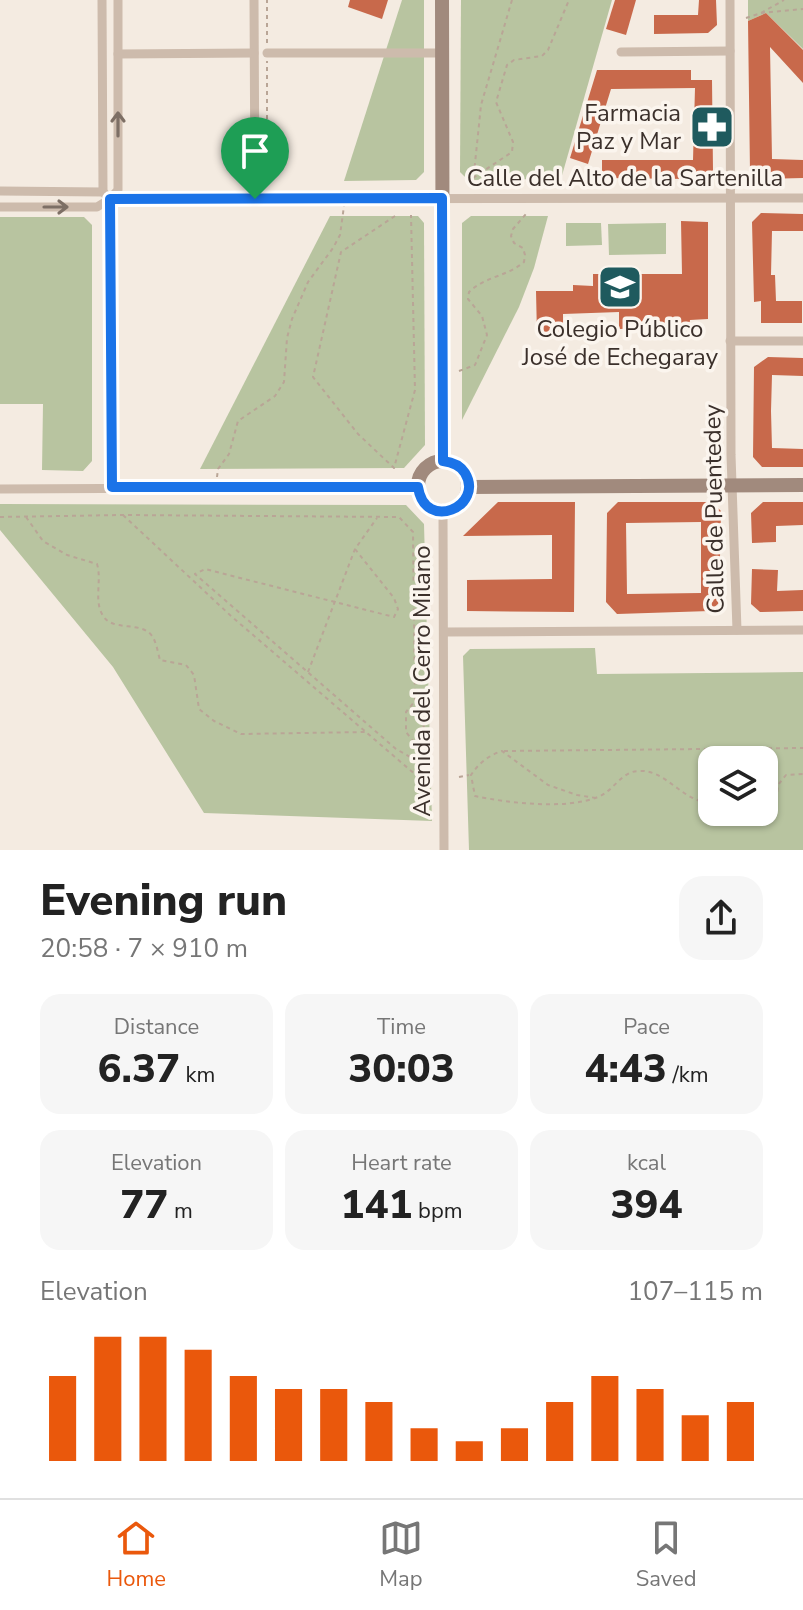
<!DOCTYPE html>
<html lang="en">
<head>
<meta charset="utf-8">
<style>
	body { margin:0; font-family:"Nunito Sans",sans-serif; background:#f6f6f6; color:#222; height:100vh; display:flex; flex-direction:column; font-size:30px; white-space:nowrap }
	* { box-sizing:border-box; margin:0 }
	p { font-size:26px; color:#767676 }
	.icon { flex:none; width:44px; height:44px; fill:none; stroke:currentColor; stroke-width:2; stroke-linecap:round; stroke-linejoin:round }
	.map { position:relative; height:850px; overflow:hidden }
	.panel { display:flex; flex-direction:column; background:#fff; flex:1 }
	.panel>* { flex:none }
	.buttons { position:absolute; left:698px; top:746px; display:grid; gap:16px }
	.buttons a { display:grid; place-items:center; width:80px; height:80px; border-radius:16px; background:#fff; box-shadow:0 2px 6px #0004; font-size:40px }
	.pin { position:absolute; display:grid; place-items:center; width:68px; height:68px; color:#fff; margin:-82px -34px; border-radius:50% 50% 50% 0; rotate:-45deg; box-shadow:0 0 8px #0007 }
	.pin .icon { rotate:45deg }
	.round { display:grid; place-items:center; flex:none; width:84px; height:84px; border-radius:24px; background:#f6f6f6 }
	.headline { display:flex; align-items:center; justify-content:space-between; height:136px; padding:0 40px }
	h1 { font-size:44px; font-weight:800; line-height:60px }
	.figures { display:grid; grid-template-columns:repeat(3,1fr); gap:12px; height:136px; padding:8px 40px }
	.figures div { display:grid; align-content:center; border-radius:20px; background:#f6f6f6; text-align:center }
	.figures b { font-size:40px; font-weight:800 }
	.figures small { font-size:22px; font-weight:400 }
	.figures p { font-size:22px }
	.chart { height:224px; padding:16px 40px }
	.chart p { display:flex; justify-content:space-between }
	.chart svg { width:100%; height:144px; margin-top:8px; stroke:#ea580c; stroke-width:6 }
	.menu { display:flex; justify-content:space-around; align-items:center; height:112px; border-top:2px solid #e0e0e0; background:#fff; font-size:22px; color:#767676 }
	.menu a { display:grid; justify-items:center; gap:4px }
	.menu .active { color:#ea580c }
	.map>svg:first-child { display:block }
	.green { fill:#b8c4a0; fill-rule:evenodd }
	.building { fill:#c8694b; fill-rule:evenodd }
	.lines { fill:none; stroke-linecap:round; stroke-linejoin:round }
	.path { stroke:#b9a596; stroke-width:2; stroke-dasharray:4 4; stroke-linecap:butt }
	.street { stroke:#cdbbac; stroke-width:9 }
	.secondary { stroke:#a18a7d; stroke-width:14 }
	.oneway { stroke:#7d6f65 }
	.route-casing { stroke:#fff; stroke-width:16 }
	.route { stroke:#1a73e8; stroke-width:10 }
	.labels { text-anchor:middle; dominant-baseline:central; stroke-width:7; stroke-linejoin:round; paint-order:stroke }
	.poi-label { font-size:24px; fill:#3b302b; stroke:#fbf5ee; text-anchor:end }
	.street-label { font-size:24px; fill:#3b302b; stroke:#fbf5ee }
</style>
</head>
<body>
<div class="map">
<svg width="803" height="850" viewBox="0 0 803 850">
	<rect width="100%" height="100%" fill="#f4ebe1"/>
	<!-- green -->
	<g class="green">
		<path d="M402,0H424V172L416,180L344,181Z"/>
		<path d="M461,0H612L561,179L468,180L460,172Z"/>
		<path d="M748,0H803V49L766,13L748,21Z"/>
		<path d="M330,216H418L424,223L425,445L404,468L200,469Z"/>
		<path d="M471,216H548L534,268L519,307L462,420V223Z"/>
		<path d="M0,217H84L92,225V461L83,471L42,470L43,404H0Z"/>
		<path d="M601,223L602,245L566,246V223Z"/>
		<path d="M666,223V254L609,255L608,224Z"/>
		<path d="M0,504L406,505L424,524L432,821L204,813L113,667L0,530Z"/>
		<path d="M595,648L597,674L803,672V850H469L463,656L470,649ZM712,760H764V812H712Z"/>
	</g>
	<!-- building -->
	<g class="building">
		<path d="M350,0H388L382,19L348,7Z"/>
		<path d="M615,0H636L626,35L606,29Z"/>
		<path d="M699,0H716L717,25L708,33L654,34V15H698Z"/>
		<path d="M766,13L803,50V83L770,47L772,159L803,160V178L758,179L750,172L748,21Z"/>
		<path d="M597,70H691V80H712L713,171H709V175H691V179L602,178V160H693L695,88L611,89L588,164L570,158Z"/>
		<path d="M761,213L803,214V231H772L771,275H775L776,301H802V323H761V301L754,302L752,222Z"/>
		<path d="M681,221L708,222V319L690,320L689,327L619,329V312L563,314V334L537,335L536,291H573V285L593,286V274H682Z"/>
		<path d="M768,357L803,358V376L772,375L771,411L772,448L803,449V467H762L753,457L754,367Z"/>
		<path d="M498,502H575L574,612L467,611V580L552,579V535L463,536Z"/>
		<path d="M618,502H712L721,511L719,603L710,611L617,614L606,602L607,513ZM701,522V593L627,594L626,523Z"/>
		<path d="M763,502H803V525L776,526V542L752,543L751,513Z"/>
		<path d="M752,569L778,570L777,591L803,590V611L760,612L751,604Z"/>
	</g>
	<g class="lines">
		<!-- path -->
		<g class="path">
			<path d="M761,13L803,9"/>
			<path d="M746,18L761,13L784,0"/>
			<path d="M267,43V0"/>
			<path d="M267,167V61"/>
			<path d="M473,178L512,152L513,142L496,102L507,65L514,60L542,56L548,50L569,0"/>
			<path d="M473,183L481,105L512,0"/>
			<path d="M395,216L341,252L313,377L358,434L394,468L415,390L411,215"/>
			<path d="M459,371L475,365L487,335L482,316L468,299L469,292C484,277 508,276 524,262L525,255L523,248L514,243L511,236L513,229L526,214"/>
			<path d="M217,477L218,469L229,454L238,421L275,396L284,382L287,338L292,319L308,282L333,248L340,235L344,206"/>
			<path d="M123,515L231,616L417,776L431,777"/>
			<path d="M0,517L123,515L399,517L413,532L415,701L406,712V732L416,745L418,803"/>
			<path d="M26,517L43,541L67,555L97,564C102,580 94,599 102,614C111,633 141,620 152,636C156,641 158,653 160,660L186,665L194,675L199,709L214,721L241,734L366,732"/>
			<path d="M355,549L394,598L398,609L394,617L205,569L195,574L396,749L417,761"/>
			<path d="M308,672L355,549L377,518"/>
			<path d="M416,702C427,715 426,729 417,743"/>
			<path d="M504,751L803,748"/>
			<path d="M459,777L469,775"/>
			<path d="M596,798L577,795L548,785L502,751C489,755 478,764 471,775L475,796C508,803 566,810 598,797C614,791 621,771 639,771C664,769 680,798 705,802L712,796"/>
			<path d="M764,805L771,806L776,802L778,785L786,775L803,774"/>
		</g>
		<!-- street -->
		<g class="street">
			<path d="M102,0L103,192"/>
			<path d="M254,0L255,199"/>
			<path d="M730,0L731,455L737,630"/>
			<path d="M621,52L730,51"/>
			<path d="M267,53H442"/>
			<path d="M118,54L254,53"/>
			<path d="M0,191L103,192L107,196"/>
			<path d="M0,207H97L110,199L803,198"/>
			<path d="M730,341H803"/>
			<path d="M112,487L110,199L118,190V0"/>
			<path d="M0,489L418,487"/>
			<path d="M443,511L444,850"/>
			<path d="M444,632L803,630"/>
		</g>
		<!-- secondary -->
		<g class="secondary">
			<path d="M442,0L443,461"/>
			<circle cx="443" cy="486" r="25"/>
			<path d="M469,487L803,485"/>
		</g>
	</g>
	<!-- one-way arrows -->
	<defs><path id="oneway-shaft" d="M-6 0H5M1.5-3L5.5 0L1.5 3" fill="none" stroke-width="1.6" stroke-linecap="round" stroke-linejoin="round" transform="scale(2)"/></defs>
	<g class="oneway">
		<use href="#oneway-shaft" transform="translate(118 124) rotate(-90)"/>
		<use href="#oneway-shaft" transform="translate(56 207)"/>
	</g>
	<g class="lines">
		<!-- route casing -->
		<g class="route-casing">
			<path id="route" d="M442,198L443,461C452,462 460,465 465,473C485,506 425,533 418,487H112L110,199Z"/>
		</g>
		<!-- route -->
		<use href="#route" class="route"/>
	</g>
	<!-- icons -->
	<defs>
		<g id="pharmacy-square" transform="scale(2.3)"><rect x="-9" y="-9" width="18" height="18" rx="4" fill="#1f5a5e" stroke="#fbf5ee"/><path d="M-2-6h4v4h4v4h-4v4h-4v-4h-4v-4h4Z" fill="#fff"/></g>
		<g id="school-square" transform="scale(2.3)"><rect x="-9" y="-9" width="18" height="18" rx="4" fill="#1f5a5e" stroke="#fbf5ee"/><path d="M0-5L7-2L0 1L-7-2ZM-4 1L0 2.5L4 1V4Q0 6-4 4Z" fill="#fff"/></g>
	</defs>
	<g fill-rule="evenodd">
		<use href="#pharmacy-square" x="712" y="127"/>
		<use href="#school-square" x="620" y="287"/>
	</g>
	<g class="labels">
		<!-- poi labels -->
		<g class="poi-label">
			<text x="681" y="113">Farmacia<tspan x="681" dy="28">Paz y Mar</tspan></text>
			<text x="620" y="329" text-anchor="middle">Colegio Público<tspan x="620" dy="28">José de Echegaray</tspan></text>
		</g>
		<!-- street labels -->
		<g class="street-label">
			<text x="625" y="178">Calle del Alto de la Sartenilla</text>
			<text transform="translate(714 509) rotate(-91)">Calle de Puentedey</text>
			<text transform="translate(422 681) rotate(-90)">Avenida del Cerro Milano</text>
		</g>
	</g>
</svg>
<div class="buttons">
<a><svg class="icon" aria-label="layers" viewBox="0 0 24 24"><path d="M12 4l9 5-9 5-9-5zM3 14l9 5 9-5"/></svg></a>
</div>
<div class="pin" style="left:255px;top:199px;background:#1e9e55"><svg class="icon" aria-label="arrive" viewBox="0 0 24 24"><path d="M6 21V4h12l-3 4 3 4H6"/></svg></div>
</div>
<section class="panel">
<div class="headline"><div><h1>Evening run</h1><p>20:58 · 7 × 910 m</p></div><a class="round"><svg class="icon" aria-label="share" viewBox="0 0 24 24"><path d="M12 15V3M7 8l5-5 5 5M5 13v7h14v-7"/></svg></a></div>
<div class="figures">
<div><p>Distance</p><b>6.37<small> km</small></b></div>
<div><p>Time</p><b>30:03</b></div>
<div><p>Pace</p><b>4:43<small> /km</small></b></div>
</div>
<div class="figures">
<div><p>Elevation</p><b>77<small> m</small></b></div>
<div><p>Heart rate</p><b>141<small> bpm</small></b></div>
<div><p>kcal</p><b>394</b></div>
</div>
<div class="chart"><p><span>Elevation</span>107–115 m</p>
<svg viewBox="0 0 160 44" preserveAspectRatio="none"><path d="M5 44V18M15 44V6M25 44V6M35 44V10M45 44V18M55 44V22M65 44V22M75 44V26M85 44V34M95 44V38M105 44V34M115 44V26M125 44V18M135 44V22M145 44V30M155 44V26"/></svg>
</div>
</section>
<nav class="menu">
<a class="active"><svg class="icon" aria-label="home" viewBox="0 0 24 24"><path d="M3 11l9-7 9 7M6 9v11h12V9"/></svg>Home</a>
<a><svg class="icon" aria-label="map" viewBox="0 0 24 24"><path d="M3 6l6-2 6 2 6-2v14l-6 2-6-2-6 2zM9 4v14M15 6v14"/></svg>Map</a>
<a><svg class="icon" aria-label="saved" viewBox="0 0 24 24"><path d="M7 4h10v16l-5-4-5 4z"/></svg>Saved</a>
</nav>
</body>
</html>
